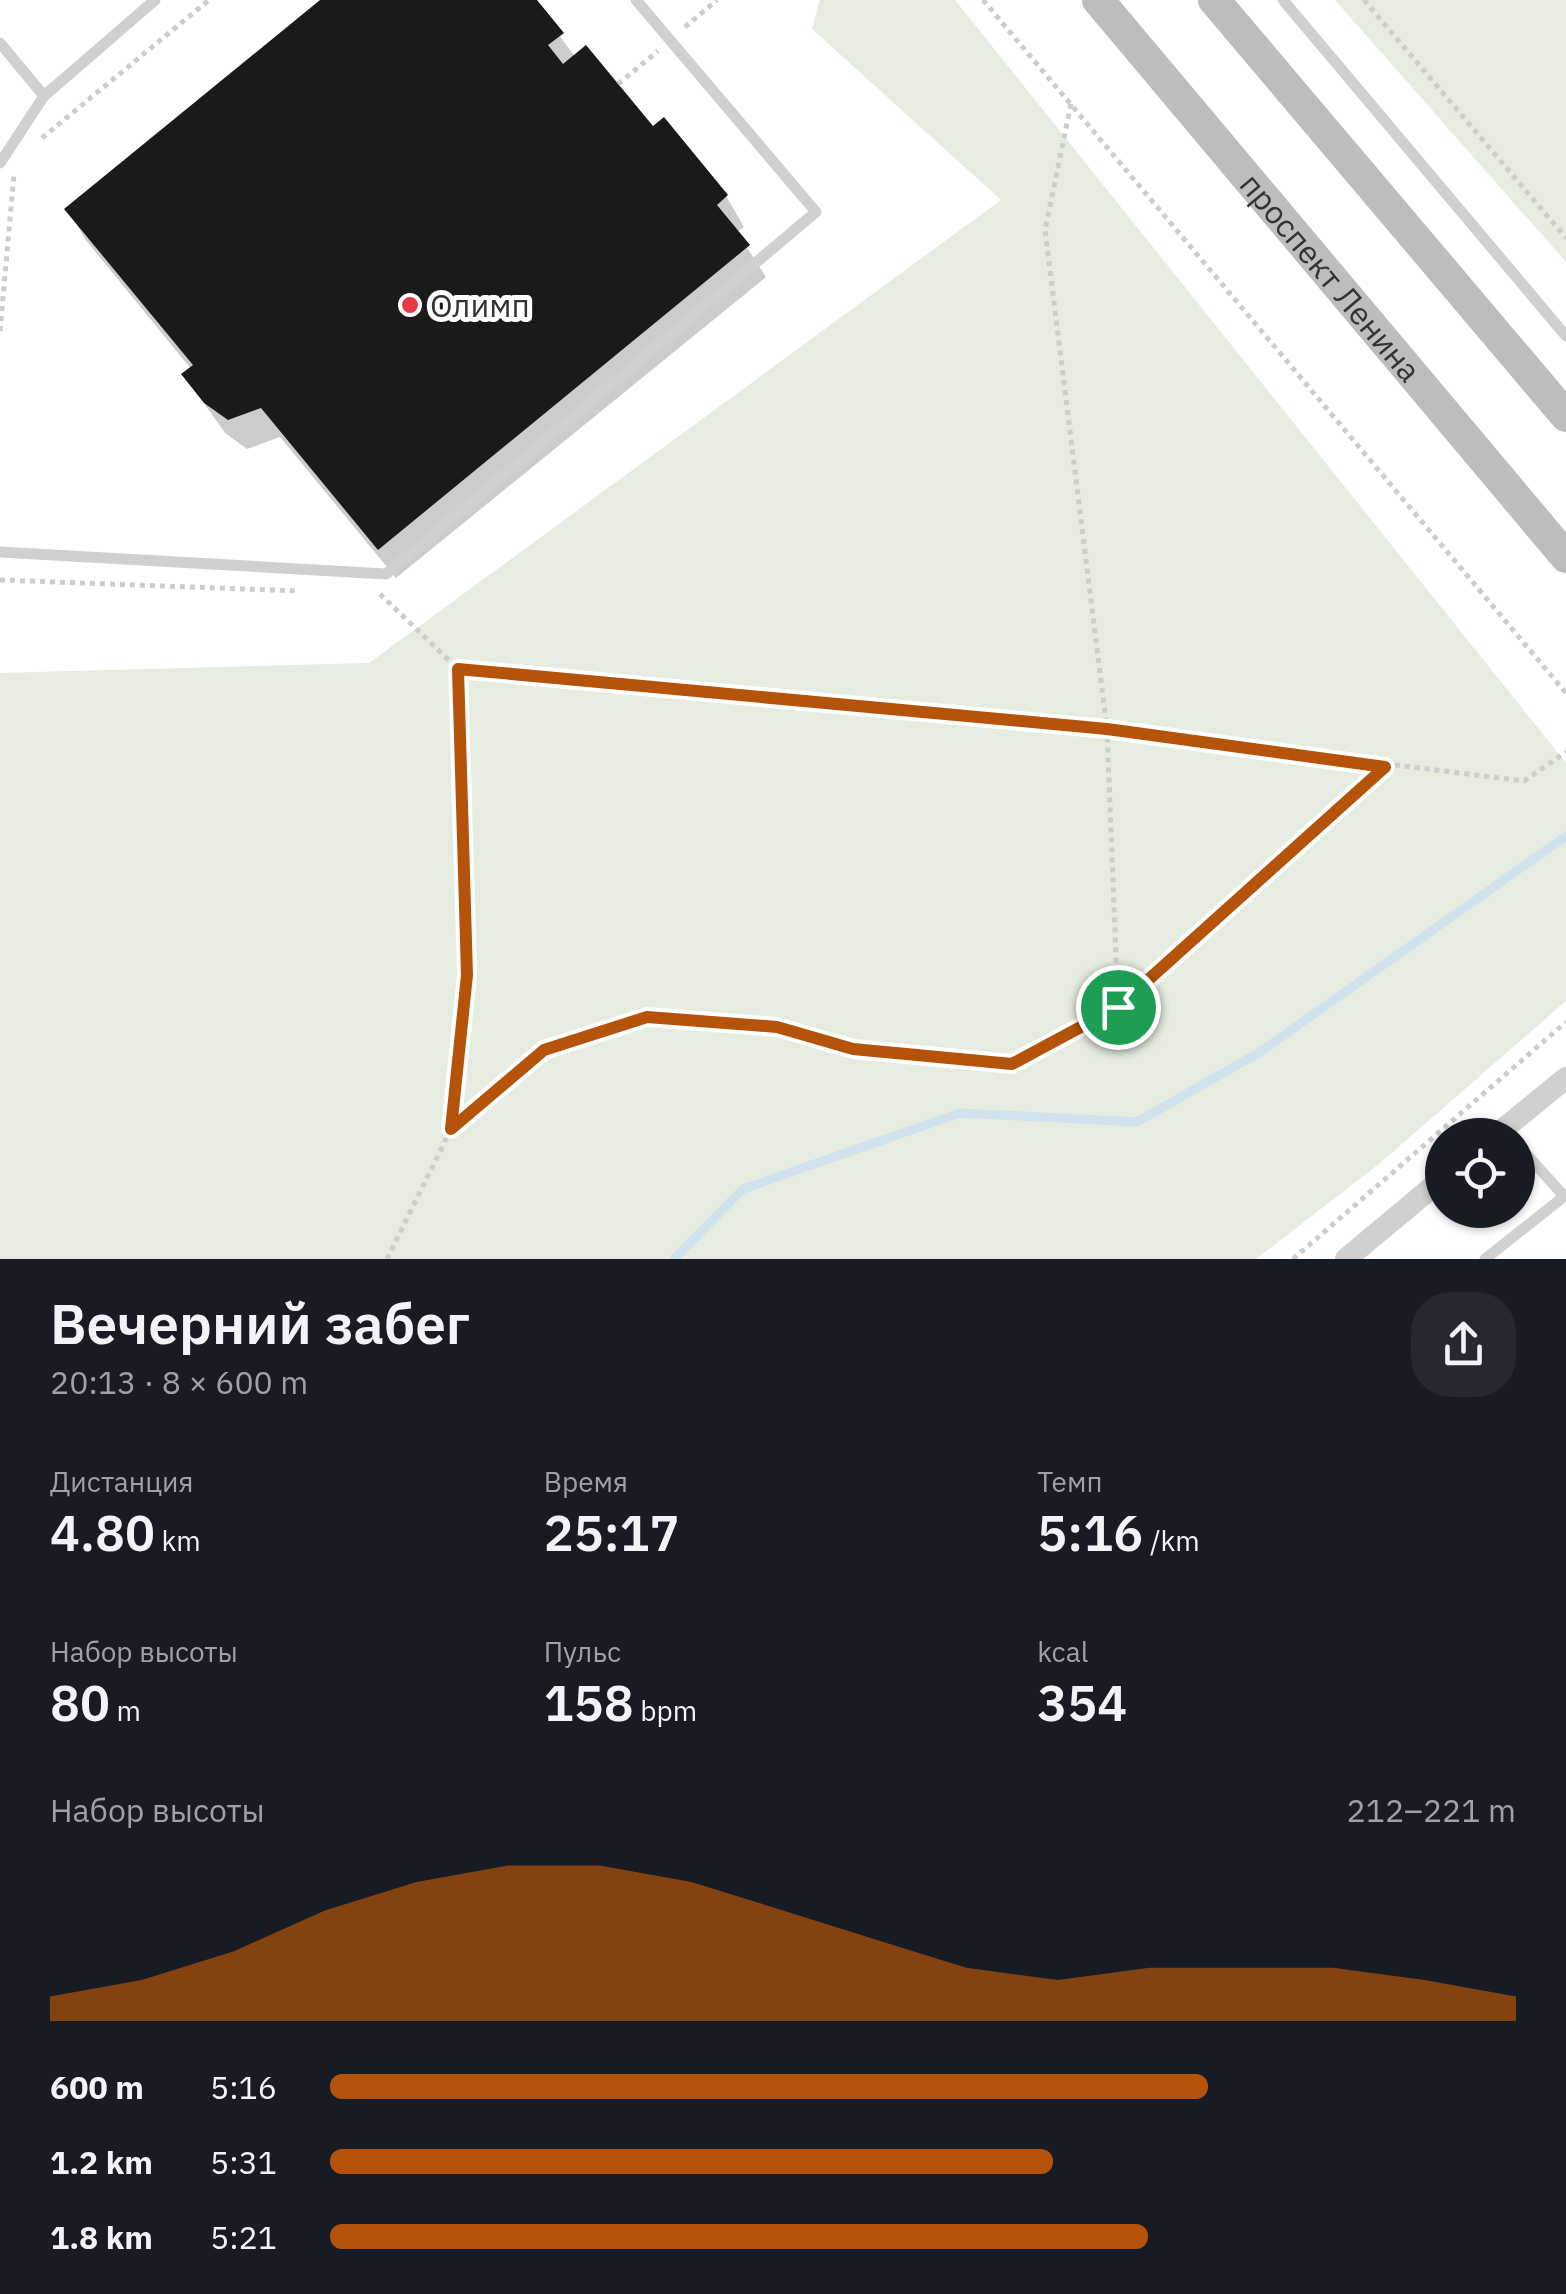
<!DOCTYPE html>
<html lang="ru">
<head>
<meta charset="utf-8">
<style>
	body { margin:0; font-family:"IBM Plex Sans",sans-serif; background:#242831; color:#f1f3f6; height:100vh; display:flex; flex-direction:column; font-size:38px; white-space:nowrap }
	* { box-sizing:border-box; margin:0 }
	p { font-size:32px; color:#9ea1a6 }
	.icon { flex:none; width:55px; height:55px; fill:none; stroke:currentColor; stroke-width:2; stroke-linecap:round; stroke-linejoin:round }
	.map { position:relative; height:1259px; overflow:hidden }
	.drawer { display:flex; flex-direction:column; background:#171b24; flex:1 }
	.drawer>* { flex:none }
	.controls { position:absolute; left:1425px; top:1118px; display:grid; gap:20px }
	.controls a { display:grid; place-items:center; width:110px; height:110px; border-radius:50%; background:#171b24; box-shadow:0 2px 8px #0004; font-size:50px }
	.pin { position:absolute; display:grid; place-items:center; width:85px; height:85px; color:#fff; margin:-42px; border:5px solid #fff; border-radius:50%; box-shadow:0 2px 10px #0007 }
	.round { display:grid; place-items:center; flex:none; width:105px; height:105px; border-radius:40px; background:#242831 }
	.summary { display:flex; align-items:center; justify-content:space-between; height:170px; padding:0 50px }
	h1 { font-size:55px; font-weight:600; line-height:75px }
	.figures { display:grid; grid-template-columns:repeat(3,1fr); gap:15px; height:170px; padding:10px 50px }
	.figures div { display:grid; align-content:center }
	.figures b { font-size:50px; font-weight:600 }
	.figures small { font-size:28px; font-weight:400 }
	.figures p { font-size:28px }
	.chart { height:280px; padding:20px 50px }
	.chart p { display:flex; justify-content:space-between }
	.chart svg { width:100%; height:180px; margin-top:10px; fill:#b45309; opacity:.7 }
	ul { padding:0 50px; list-style:none; font-size:32px }
	li { display:grid; grid-template-columns:160px 120px 1fr; align-items:center; height:75px }
	li i { height:25px; border-radius:12px; background:#b45309 }
	.map>svg:first-child { display:block }
	.green { fill:#e6ecdf }
	.shadow { fill:#0003 }
	.lines { fill:none; stroke-linecap:round; stroke-linejoin:round }
	.stream { stroke:#cfe2ee; stroke-width:9 }
	.building { fill:#1a1a1a }
	.path { stroke:#cdcdcd; stroke-width:5; stroke-dasharray:5 5; stroke-linecap:butt }
	.lane { stroke:#d0d0d0; stroke-width:11 }
	.street { stroke:#d0d0d0; stroke-width:22 }
	.secondary { stroke:#bdbdbd; stroke-width:32 }
	.route-casing { stroke:#fff; stroke-width:20 }
	.route { stroke:#b45309; stroke-width:12 }
	.poi-dot { fill:#e63946; stroke:#fff; stroke-width:4 }
	.labels { text-anchor:middle; dominant-baseline:central; stroke-width:10; stroke-linejoin:round; paint-order:stroke }
	.street-label { font-size:32px; fill:#333; stroke:#fff }
	.poi-label { font-size:32px; fill:#333; stroke:#fff; text-anchor:start }
</style>
</head>
<body>
<div class="map">
<svg width="1566" height="1259" viewBox="0 0 1566 1259">
	<rect width="100%" height="100%" fill="#fff"/>
	<!-- green -->
	<g class="green">
		<path d="M820,0H955L1566,763V1001L1379,1164L1256,1259H0V673L369,663L1001,200L812,29Z"/>
		<path d="M1335,0H1566V262Z"/>
	</g>
	<!-- shadow -->
	<path class="shadow" d="M324,0H534L575,57L652,130L664,120L726,196L744,227L737,232L766,277L396,578L280,437L247,449L225,433L184,375L191,369L85,239L68,209Z"/>
	<g class="lines">
		<!-- stream -->
		<path class="stream" d="M674,1259L743,1189L960,1113L1137,1122L1260,1052L1566,836"/>
	</g>
	<!-- building -->
	<path class="building" d="M320,0H537L564,33L548,45L563,64L586,45L653,126L664,117L728,195L717,205L750,245L378,550L261,408L228,420L204,403L181,374L193,365L64,209Z"/>
	<g class="lines">
		<!-- path -->
		<g class="path">
			<path d="M983,0L1566,693"/>
			<path d="M1364,0L1566,238"/>
			<path d="M685,27L717,0"/>
			<path d="M618,84L658,51"/>
			<path d="M1071,104L1045,230L1107,729L1118,1007"/>
			<path d="M42,138L209,0"/>
			<path d="M0,331L14,174"/>
			<path d="M0,580L299,591"/>
			<path d="M380,594L458,669L1107,729L1524,781L1566,752"/>
			<path d="M451,1129L467,975L458,669"/>
			<path d="M387,1259L451,1129L545,1050L647,1017L777,1027L853,1049L1012,1064L1118,1007L1385,767"/>
			<path d="M1293,1259L1566,1022"/>
		</g>
		<!-- lane -->
		<g class="lane">
			<path d="M1283,0L1566,336"/>
			<path d="M0,43L44,96"/>
			<path d="M0,163L44,96L155,0"/>
			<path d="M0,552L386,574L816,212L636,0"/>
			<path d="M1518,1145L1564,1196"/>
			<path d="M1485,1259L1566,1195"/>
		</g>
		<!-- street -->
		<g class="street">
			<path d="M1496,1135L1566,1078"/>
			<path d="M1346,1259L1442,1179"/>
		</g>
		<!-- secondary -->
		<g class="secondary">
			<path id="s1" d="M1098,0L1566,557"/>
			<path d="M1214,0L1566,416"/>
		</g>
	</g>
	<g class="lines">
		<!-- route casing -->
		<g class="route-casing">
			<path id="route" d="M458,669L1107,729L1385,767L1118,1007L1012,1064L853,1049L777,1027L647,1017L544,1050L451,1129L467,975Z"/>
		</g>
		<!-- route -->
		<use href="#route" class="route"/>
	</g>
	<!-- markers -->
	<circle class="poi-dot" cx="410" cy="305" r="10"/>
	<g class="labels">
		<!-- street labels -->
		<g class="street-label">
			<text stroke="none"><textPath href="#s1" startOffset="362">проспект Ленина</textPath></text>
		</g>
		<!-- poi labels -->
		<g class="poi-label">
			<text x="430" y="305">Олимп</text>
		</g>
	</g>
</svg>
<div class="controls">
<a><svg class="icon" aria-label="locate" viewBox="0 0 24 24"><circle cx="12" cy="12" r="6"/><path d="M12 2v4M12 18v4M2 12h4M18 12h4"/></svg></a>
</div>
<div class="pin" style="left:1118px;top:1007px;background:#1e9e55"><svg class="icon" aria-label="arrive" viewBox="0 0 24 24"><path d="M6 21V4h12l-3 4 3 4H6"/></svg></div>
</div>
<section class="drawer">
<div class="summary"><div><h1>Вечерний забег</h1><p>20:13 · 8 × 600 m</p></div><a class="round"><svg class="icon" aria-label="share" viewBox="0 0 24 24"><path d="M12 15V3M7 8l5-5 5 5M5 13v7h14v-7"/></svg></a></div>
<div class="figures">
<div><p>Дистанция</p><b>4.80<small> km</small></b></div>
<div><p>Время</p><b>25:17</b></div>
<div><p>Темп</p><b>5:16<small> /km</small></b></div>
</div>
<div class="figures">
<div><p>Набор высоты</p><b>80<small> m</small></b></div>
<div><p>Пульс</p><b>158<small> bpm</small></b></div>
<div><p>kcal</p><b>354</b></div>
</div>
<div class="chart"><p><span>Набор высоты</span>212–221 m</p>
<svg viewBox="0 0 160 44" preserveAspectRatio="none"><path d="M0 44V38L10 34L20 27L30 17L40 10L50 6L60 6L70 10L80 17L90 24L100 31L110 34L120 31L130 31L140 31L150 34L160 38V44z"/></svg>
</div>
<ul>
<li><b>600 m</b>5:16<i style="width:74%"></i></li>
<li><b>1.2 km</b>5:31<i style="width:61%"></i></li>
<li><b>1.8 km</b>5:21<i style="width:69%"></i></li>
</ul>
</section>
</body>
</html>
